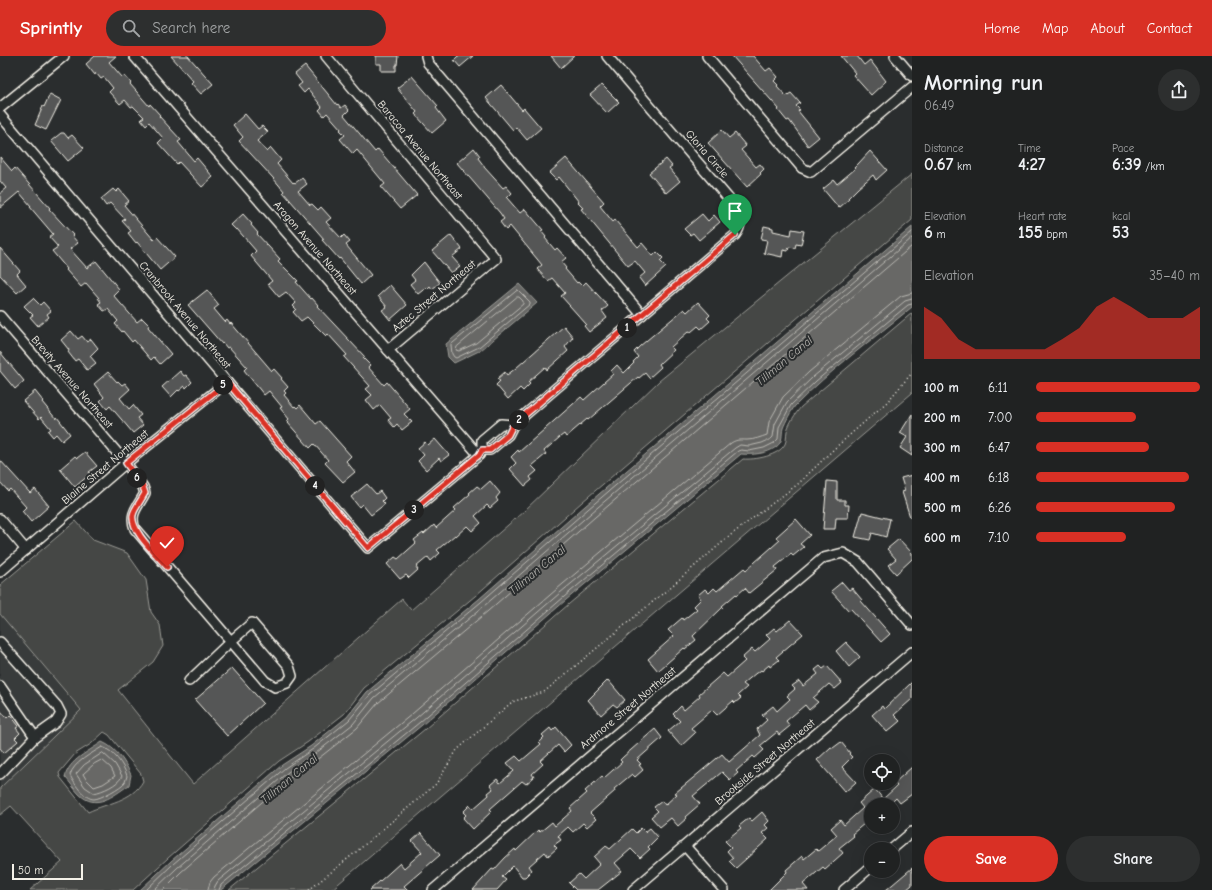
<!DOCTYPE html>
<html lang="en">
<head>
<meta charset="utf-8">
<style>
	body { margin:0; font-family:"Comic Neue",sans-serif; background:#2d2f2f; color:#f1f3f6; height:100vh; display:flex; flex-direction:column; font-size:15px; white-space:nowrap }
	* { box-sizing:border-box; margin:0 }
	p { font-size:13px; color:#a2a4a5 }
	.icon { flex:none; width:22px; height:22px; fill:none; stroke:currentColor; stroke-width:2; stroke-linecap:round; stroke-linejoin:round }
	.map { position:relative; flex:1; overflow:hidden }
	.side { display:flex; flex-direction:column; background:#202222; width:300px }
	.side>* { flex:none }
	.fabs { position:absolute; left:864px; top:698px; display:grid; gap:8px }
	.fabs a { display:grid; place-items:center; width:36px; height:36px; border-radius:50%; background:#202222; box-shadow:0 4px 16px #0002,0 0 0 1px #3d3f40; font-size:20px }
	.scale { position:absolute; left:12px; bottom:10px; width:71px; box-sizing:border-box; padding-left:4px; border:2px solid #f4f1e8; border-top:0; font-size:11px; line-height:14px; white-space:nowrap; color:#f4f1e8; -webkit-text-stroke:3px #2a2d2e; paint-order:stroke }
	.pin { position:absolute; display:grid; place-items:center; width:34px; height:34px; color:#fff; margin:-41px -17px; border-radius:50% 50% 50% 0; rotate:-45deg; box-shadow:0 0 4px #0007 }
	.pin .icon { rotate:45deg }
	.km { position:absolute; width:20px; height:20px; margin:-10px; border-radius:50%; background:#222; color:#fff; font-size:11px; line-height:20px; text-align:center }
	.round { display:grid; place-items:center; flex:none; width:42px; height:42px; border-radius:21px; background:#2d2f2f }
	.head { display:flex; align-items:center; justify-content:space-between; height:68px; padding:0 12px }
	h1 { font-size:22px; font-weight:800; line-height:30px }
	.stats { display:grid; grid-template-columns:repeat(3,1fr); gap:6px; height:68px; padding:4px 12px }
	.stats div { display:grid; align-content:center }
	.stats b { font-size:17px; font-weight:800 }
	.stats small { font-size:11px; font-weight:400 }
	.stats p { font-size:11px }
	.chart { height:112px; padding:8px 12px }
	.chart p { display:flex; justify-content:space-between }
	.chart svg { width:100%; height:72px; margin-top:4px; fill:#d93025; opacity:.7 }
	.action { display:flex; gap:8px; margin-top:auto; padding:8px 12px }
	.action a { flex:1; height:46px; border-radius:24px; background:#d93025; color:#fff; font-size:16px; font-weight:800; line-height:46px; text-align:center }
	.action a+a { background:#2d2f2f; color:#f1f3f6 }
	ul { padding:0 12px; list-style:none; font-size:13px }
	li { display:grid; grid-template-columns:64px 48px 1fr; align-items:center; height:30px }
	li i { height:10px; border-radius:5px; background:#d93025 }
	header { display:flex; align-items:center; gap:24px; box-sizing:border-box; height:56px; padding:0 20px; background:#d93025; color:#fff }
	header strong { font-size:19px }
	nav { display:flex; gap:22px; margin-inline-start:auto; font-size:14px }
	.search { width:280px; height:36px; background:#2d2f2f; display:flex; align-items:center; gap:10px; box-sizing:border-box; padding:0 14px; border-radius:22px; color:#a2a4a5; font-size:15px }
	main { display:flex; flex:1; min-height:0 }
	.map>svg:first-child { display:block }
	.built { fill:#373a3a }
	.green { fill:#444645; stroke:#9c9c96; fill-rule:evenodd }
	.water { fill:#676866; stroke:#9f9f9a }
	.lines { fill:none; stroke-linecap:round; stroke-linejoin:round }
	.shore { stroke:#bcbab4; stroke-width:1 }
	.building { fill:#555756; stroke:#f4f1e8 }
	.minor-casing { stroke:#f4f1e8; stroke-width:12 }
	.path { stroke:#f4f1e8; stroke-width:1.5; stroke-dasharray:1 3; stroke-linecap:butt }
	.minor { stroke:#2a2d2e; stroke-width:9 }
	.route-casing { stroke:#fff; stroke-width:8 }
	.route { stroke:#d93025; stroke-width:5 }
	.labels { text-anchor:middle; dominant-baseline:central; stroke-width:4; stroke-linejoin:round; paint-order:stroke }
	.street-label { font-size:11px; fill:#f4f1e8; stroke:#2a2d2e }
	.water-label { font-size:12px; font-style:italic; fill:#b5b3ae; stroke:#2a2d2e }
</style>
</head>
<body>
<header>
<strong>Sprintly</strong>
<div class="search"><svg class="icon" aria-label="search" viewBox="0 0 24 24"><circle cx="10" cy="10" r="6"/><path d="M15 15l6 6"/></svg>Search here</div>
<nav><a>Home</a><a>Map</a><a>About</a><a>Contact</a></nav>
</header>
<main>
<div class="map">
<svg width="912" height="834" viewBox="0 0 912 834">
	<rect width="100%" height="100%" fill="#2a2d2e"/>
	<filter id="ink" filterUnits="userSpaceOnUse"><feTurbulence type="fractalNoise" baseFrequency=".025" numOctaves="2"/><feDisplacementMap in="SourceGraphic" scale="8" xChannelSelector="R" yChannelSelector="G"/><feConvolveMatrix kernelMatrix="1 2 1 2 8 2 1 2 1" color-interpolation-filters="sRGB"/></filter>
	<g filter="url(#ink)">
		<!-- built -->
		<path class="built" d="M0,558L81,655L0,732Z"/>
		<!-- green -->
		<g class="green">
			<path d="M912,118V164L582,446L475,540L364,632L344,658L308,686L279,705L168,802L133,834H30L62,806L11,750L0,759V732L81,654L0,558V529L76,465L93,484L127,497L146,524L151,556L160,569L163,590L153,606L118,634L193,728L402,543L411,554L524,455L659,325ZM104,676L109,679L141,718L143,725C132,745 107,747 88,756L60,721L59,717L75,698L91,688Z"/>
			<path d="M912,257V337L331,834H229L425,673L569,548L743,403C755,404 779,400 785,388C787,384 786,379 787,375C789,367 796,357 801,351Z"/>
		</g>
		<!-- water -->
		<g class="water">
			<path d="M912,171V251C873,283 830,314 795,350C791,355 786,365 783,372C781,379 784,385 776,391C767,398 752,399 741,398L566,544L422,669L221,834H140L171,805L282,709L311,690L347,661L367,636L479,543L585,450Z"/>
			<path d="M519,228L537,247L481,294L454,307L448,301L446,288Z"/>
			<path d="M102,686C116,692 125,705 131,719L129,729C113,740 96,755 79,738C74,733 70,726 65,721C69,704 88,696 102,686Z"/>
		</g>
		<g class="lines">
			<!-- shore -->
			<g class="shore">
				<path d="M518,234L530,246V248L479,291L456,302L454,301L452,298L451,289Z"/>
				<path d="M517,241H519L523,245V248L476,287L459,295L456,294L457,291Z"/>
				<path d="M102,691C113,694 124,709 127,720C126,722 126,724 125,726C122,731 100,743 94,743C84,743 73,726 70,719C74,706 91,698 102,691Z"/>
				<path d="M103,697L115,708L122,720C118,729 103,735 94,737L85,731L76,718L84,709Z"/>
				<path d="M102,704L111,712L115,720L103,728L94,731L86,723L83,718L94,708Z"/>
				<path d="M146,834L173,808L285,712L313,693L349,664L370,639L481,546L588,453L912,176"/>
				<path d="M154,834L177,812L288,716L316,697L353,668L374,642L484,550L591,457L912,182"/>
				<path d="M163,834L181,816L291,721L319,702L357,672L378,647L488,555L595,461L912,190"/>
				<path d="M208,834L210,826L214,821L412,658L557,533L731,387C737,383 741,384 747,384C754,384 761,381 767,379L769,366L783,341L809,316L901,240L912,237"/>
				<path d="M214,834L215,830L218,825L416,662L560,537L735,392L740,389L749,390L762,387L771,383L773,381L775,368L787,346L813,321L905,245L912,243"/>
				<path d="M219,834L221,829L420,666L564,541L738,395L741,394L749,395L764,392L774,387L778,383L779,371L791,349L816,325L908,249L912,248"/>
			</g>
		</g>
		<!-- building -->
		<g class="building">
			<path d="M95,0H116L109,6L122,21L124,19L131,27L130,28L149,50L150,48L160,59L159,60L181,84L178,86L194,105L197,102L213,121L202,131L179,106L177,108L158,87L163,82L149,66L146,69L141,63L144,61L133,50L131,51L125,44L120,48L109,36L113,32L104,21L101,23L96,17L95,19L86,8Z"/>
			<path d="M171,0H188L213,28L201,38L191,27L193,25Z"/>
			<path d="M376,0H398L397,9H396V15H381V8H376Z"/>
			<path d="M458,0H473L460,11L454,4Z"/>
			<path d="M551,0H574L561,12Z"/>
			<path d="M732,0H753L766,15L770,12L778,21L774,25L778,29L777,30L786,40L791,37L800,47L796,50L800,54L798,55L819,81L808,90L789,64L787,65L778,54L779,53Z"/>
			<path d="M841,0H857L864,9L870,4L886,25L871,39L853,19L855,17Z"/>
			<path d="M305,10L337,49L338,48L341,52L345,49L349,54L344,59L375,96L378,93L417,139L400,153L381,131L385,128L357,94L353,98L340,83L345,79L340,74L341,73L327,57L324,60L319,54L322,51L308,33L304,37L298,30L302,27L295,18Z"/>
			<path d="M412,20L438,50L436,52L446,65L432,77L415,58L417,56L397,32Z"/>
			<path d="M501,29L522,54L524,52L541,72L527,84L516,71L513,74L486,42Z"/>
			<path d="M602,29L619,46L607,57L590,39Z"/>
			<path d="M50,38L61,44L46,74L35,69L43,50L44,51Z"/>
			<path d="M245,58L258,73L262,70L268,76L257,85L267,96L271,92L281,104L277,108L293,127L294,126L295,127L302,122L307,128L298,135L310,149L312,148L318,154L321,151L331,162L326,166L341,182L344,179L350,186L346,189L371,219L361,228L340,202L339,203L322,184L324,183L283,136L284,135L273,122L239,85L243,81L233,69Z"/>
			<path d="M722,74L729,82L735,77L746,90L741,94L756,111L760,108L764,113L760,117L761,118L747,131L708,87Z"/>
			<path d="M61,77H64L68,82L72,79L84,92L68,105L51,85Z"/>
			<path d="M474,92L480,100L478,102L484,110V111L503,132L506,130L512,137L507,142L520,157L525,153L543,174L541,175L546,181L545,182L555,194L557,192L566,202L561,206L566,212L565,213L577,227L578,226L582,230L586,226L608,250L602,255L607,262L589,276L584,270L586,268L561,240L565,237L552,222L548,225L537,213L542,209L510,170L506,174L500,166L504,163L500,157L457,107Z"/>
			<path d="M870,95L887,114L876,124L873,119L858,132L848,142L849,143L839,152L823,133L834,124L837,128L855,113L854,112L858,108Z"/>
			<path d="M0,101L12,115L15,112L50,152L49,153L73,179L72,180L78,187L70,193L87,212L96,205L119,233L113,239L137,266L142,262L149,269L148,271L171,298L160,308L154,301L151,304L134,284L132,286L123,275L122,276L115,268L118,265L117,264L108,253L104,255L98,248L101,246L98,242H99L86,227L81,231L66,214L67,213L52,195L58,191L49,181L53,178L30,151L31,150L19,136L0,152V137L6,132L0,125Z"/>
			<path d="M566,102L604,146L600,150L613,166L615,164L638,191L642,187L653,200L657,196L663,202L660,205L666,211L645,230L639,222L645,217L635,205L628,210L581,153L583,152L578,147L579,146L559,121L556,124L549,117Z"/>
			<path d="M666,103L672,110L669,112L680,125L666,137L649,117Z"/>
			<path d="M113,133L116,136L119,133L129,145L124,149L154,184L157,181L175,201L160,214L137,186L136,187L128,177L131,175L122,165L125,163L110,147L106,150L101,143Z"/>
			<path d="M243,158L252,168L251,169L258,177L257,178L280,203L278,205L298,225L296,226L311,243L312,242L318,249L317,250L365,301L363,302L370,309L368,311L384,329L387,326L410,353L404,358L412,366L402,374L397,368L394,371L388,364L391,362L380,349L374,354L366,344L372,339L366,333L370,330L344,301L347,299L328,278L326,280L307,261L301,265L293,256L296,253L293,250L296,247L286,236L279,241L268,228L272,225L251,200L256,195L237,173L236,174L231,169Z"/>
			<path d="M702,158L708,165L714,159L720,166L699,184L693,177L690,179L684,173Z"/>
			<path d="M764,170L773,172V175L791,179L792,173L804,175L801,189L796,188L795,192L789,191L788,195L783,194L782,201L764,197L767,184L761,183Z"/>
			<path d="M451,179L462,193L452,201L460,210L451,217L432,195Z"/>
			<path d="M0,192L20,215L17,218L26,229L17,237L0,219Z"/>
			<path d="M424,206L440,227L432,233L430,230L428,232L427,231L418,238L410,228L415,224L411,219Z"/>
			<path d="M390,229L407,249L390,264L382,254L387,251L378,240Z"/>
			<path d="M207,234L219,249L214,253L225,266L227,264L230,268L231,267L272,315L274,313L282,322L281,323L288,331L284,335L286,337L284,339L294,351L295,350L297,352L300,349L316,368L320,365L351,400L346,405L355,416L343,426L325,407L328,404L314,388L310,392L288,367L289,366L287,365L289,363L280,352L282,351L269,335L264,339L244,314L247,311L229,291L227,292L223,287L222,288L188,249Z"/>
			<path d="M33,242L40,249L43,246L51,255L47,258L49,261L38,270L30,261L33,259L24,250Z"/>
			<path d="M698,246L710,259L707,262L710,265L701,273L698,270L691,276L689,275L671,291L674,294L659,308L661,311L649,322L645,317L639,322L638,321L588,364L587,363L566,381L564,378L560,381L544,395L546,398L532,410L537,415L530,421L532,424L525,430L510,413L516,407L511,401L518,394L519,396L581,341L584,344L613,318L611,315L617,309L624,317L634,307L633,306L638,301L634,296L640,290L684,253L687,256Z"/>
			<path d="M564,270L573,281L565,291L568,295L547,314L545,311L528,326L530,328L523,335L520,332L508,343L496,329L500,325L497,323L505,316L507,319L516,312Z"/>
			<path d="M71,275L78,283L82,280L87,286L91,283L98,292L90,300L96,307L87,314L78,303L75,305L68,296L69,294L61,284Z"/>
			<path d="M0,296L24,325L15,333L0,315Z"/>
			<path d="M180,315L184,320L186,319L192,326L186,332L185,330L179,335L178,334L171,341L162,331Z"/>
			<path d="M108,316L117,326L118,325L122,329L125,327L130,333L120,342L129,353L133,349L141,359L137,362L143,369L133,377L110,350L107,353L100,345L104,341L94,328Z"/>
			<path d="M35,335L43,345L42,346L56,363L57,361L70,378L62,385L56,378L53,381L48,375L51,373L41,361L39,363L23,345Z"/>
			<path d="M912,358V400L900,392L907,381L900,377Z"/>
			<path d="M435,383L449,399L441,405L439,402L426,414L418,405L424,399L418,392L425,386L428,389Z"/>
			<path d="M85,396L97,410L89,416L90,418L75,431L60,413L75,400L77,402Z"/>
			<path d="M0,404L30,437L35,433L49,450L31,466L22,455L26,451L10,433L8,435L0,426Z"/>
			<path d="M912,419V461H910L902,436L905,435L901,422Z"/>
			<path d="M490,425L500,437L496,442L498,445L490,452L487,449L475,460L481,467L472,475L467,470L456,480L455,479L437,494L440,497L431,505L428,501L416,511L418,514L409,522L406,519L400,523L387,508L395,501L398,503L416,487L414,484L423,477L424,478L434,469L436,472L456,454L454,452L470,438L469,437L477,430L481,433Z"/>
			<path d="M827,425L837,426V444H845V449H849L848,462H836L835,473H823Z"/>
			<path d="M367,428L376,438L380,435L385,442L382,445L385,448L371,459L362,448L359,451L351,441Z"/>
			<path d="M862,456L890,463L886,481L872,477L870,484L855,481Z"/>
			<path d="M796,463L810,479L800,488L804,491L793,500L791,498L775,511L777,514L749,537L745,532L737,539L736,538L722,550L723,551L693,580L696,584L685,593L684,592L658,615L648,603L674,580L668,574L682,562L683,564L697,553L694,550L701,543L698,539L705,533L709,537L714,532L717,535L744,512L746,514L780,484L776,481Z"/>
			<path d="M899,483L912,497V503L896,518L888,509L896,503L887,493Z"/>
			<path d="M842,526L849,534L852,532L862,544L861,545L890,578L881,586L851,553L849,555L831,535Z"/>
			<path d="M790,564L803,578L776,601L779,604L770,611L769,609L762,615L761,614L756,618V617L743,628L747,631L738,639L741,642L735,647L733,645L717,659L712,654L691,672L695,677L681,690L668,675L680,665L673,658L681,650L684,654L700,640L699,638L723,617L727,621L745,605L742,602L752,593L755,596L770,583L766,579L774,572L777,575Z"/>
			<path d="M846,586L860,601L849,611L836,595Z"/>
			<path d="M820,610L823,613L827,610L842,627L835,633L829,628L813,642L818,646L809,654L805,649L786,665L790,670L779,679L777,676L760,690L764,694L755,702L753,700L736,715L738,717L730,724L722,716L693,740L700,748L685,761L687,762L678,770L671,762L660,771L651,761L658,755L654,751L662,745L665,749L677,738L675,737L722,698L729,706L760,679L757,673L767,664L762,659L773,650L777,655L790,643L787,640L795,633L792,630L799,625L803,630L818,618L815,614Z"/>
			<path d="M232,612L263,647L227,680L195,644Z"/>
			<path d="M608,624L625,644L617,651L613,648L601,659L588,644Z"/>
			<path d="M912,626V643L894,659L900,665L887,676L872,659L882,650L884,653Z"/>
			<path d="M0,654L7,662L10,659L19,670L16,672L20,677L15,682L18,685L4,697L0,692Z"/>
			<path d="M556,671L571,689L564,696L558,689L540,705L543,708L532,718L534,721L526,728L522,725L490,753L492,755L473,773L463,762L466,759L463,756L470,749L473,753L489,739L488,737L493,733L490,729L497,723L500,727L514,715L507,707L516,700L521,705L541,688L539,686L544,681L542,679L550,672L552,675Z"/>
			<path d="M655,673L662,682L637,704L641,708L639,709L643,714L635,721L632,718L614,733L615,735L590,757L596,763L587,771L583,767L573,776L568,771L558,780L561,784L554,789L557,792L548,800L545,796L529,810L532,814L525,821H522L513,810L502,821L506,824L497,834H473L492,813L494,814L505,802L515,793L516,795L538,774L540,776L552,766L555,770L572,755L570,752L587,737L585,735L602,720L604,722L622,706L620,704L623,701Z"/>
			<path d="M841,686L850,697L849,698L852,701L842,711L856,726L845,736L817,704L831,691L833,692Z"/>
			<path d="M912,711V738L900,747L896,742L889,749H871V762L852,778L854,780L839,792L843,797L825,813L823,811L803,828L808,834H769L787,816L786,814L802,800L804,803L816,793L818,795L837,779L831,772L840,764L844,769L863,752L859,747L875,733L883,743L897,730L894,727Z"/>
			<path d="M762,756L769,765L765,769L768,772L762,777L768,783L736,812L729,805L733,802L727,795L731,791L725,785L741,772L739,770L749,762L752,765Z"/>
			<path d="M641,772L645,776L650,772L658,781L648,791L650,793L640,802L631,793L615,807L622,815L598,834H576L569,827L579,818L584,823L600,808L594,801L606,790L610,793L632,773L636,777Z"/>
			<path d="M421,777L440,799L404,830L408,834H370L400,807L404,812L422,796L412,785Z"/>
			<path d="M912,812V829L906,834H886Z"/>
		</g>
		<g class="lines">
			<!-- minor casing -->
			<g class="minor-casing">
				<g id="minor">
					<path d="M134,0L479,399"/>
					<path d="M326,0L496,203L388,294"/>
					<path d="M426,0L428,7L642,259"/>
					<path d="M707,0L802,112L811,116L912,31"/>
					<path d="M895,0L912,20"/>
					<path d="M0,52L64,0"/>
					<path d="M0,59L368,492L479,399L482,394V384L501,368L513,369"/>
					<path d="M0,260L126,407L143,431L145,437C138,451 129,457 135,473L265,625L275,631L287,627L292,620L289,610L252,567L231,585L189,625"/>
					<path d="M482,394H490L508,379L513,369L735,179C743,169 740,160 734,149L607,0"/>
					<path d="M0,463L26,494"/>
					<path d="M0,516L126,407L227,326"/>
					<path d="M0,586L57,650L61,658L56,666L35,681L0,718"/>
					<path d="M0,630L35,681"/>
					<path d="M685,790L724,834"/>
					<path d="M892,793L912,776"/>
					<path d="M433,834L823,502L843,497L858,506L912,569"/>
					<path d="M633,834L912,596"/>
					<path d="M844,834L871,811"/>
				</g>
			</g>
			<!-- path -->
			<path class="path" d="M309,834L356,796L436,728L457,694L512,646L544,636L667,534L732,478L798,428L835,392L887,346L912,317"/>
			<!-- minor -->
			<use href="#minor" class="minor"/>
		</g>
	</g>
	<g class="lines" filter="url(#ink)">
		<!-- route casing -->
		<g class="route-casing">
			<path id="route" d="M167,511C157,499 130,475 133,459C134,453 142,443 145,437L143,431L126,407L227,326L368,492L479,399L482,394H490L508,379L513,369L735,179"/>
		</g>
		<!-- route -->
		<use href="#route" class="route"/>
	</g>
	<g class="labels">
		<!-- street labels -->
		<g class="street-label">
			<text transform="translate(420 94) rotate(50)">Baracoa Avenue Northeast</text>
			<text transform="translate(707 98) rotate(49)">Gloria Circle</text>
			<text transform="translate(315 192) rotate(49)">Aragon Avenue Northeast</text>
			<text transform="translate(434 240) rotate(-40)">Aztec Street Northeast</text>
			<text transform="translate(185 259) rotate(50)">Cranbrook Avenue Northeast</text>
			<text transform="translate(72 326) rotate(49)">Brevity Avenue Northeast</text>
			<text transform="translate(105 411) rotate(-40)">Blaine Street Northeast</text>
			<text transform="translate(628 652) rotate(-40)">Ardmore Street Northeast</text>
			<text transform="translate(765 706) rotate(-40)">Brookside Street Northeast</text>
		</g>
		<!-- water labels -->
		<g class="water-label">
			<text transform="translate(784 305) rotate(-40)">Tillman Canal</text>
			<text transform="translate(537 514) rotate(-40)">Tillman Canal</text>
			<text transform="translate(289 723) rotate(-40)">Tillman Canal</text>
		</g>
	</g>
</svg>
<div class="fabs">
<a><svg class="icon" aria-label="locate" viewBox="0 0 24 24"><circle cx="12" cy="12" r="6"/><path d="M12 2v4M12 18v4M2 12h4M18 12h4"/></svg></a>
<a>+</a>
<a>−</a>
</div>
<div class="scale">50 m</div>
<div class="pin" style="left:735px;top:179px;background:#1e9e55"><svg class="icon" aria-label="arrive" viewBox="0 0 24 24"><path d="M6 21V4h12l-3 4 3 4H6"/></svg></div>
<div class="pin" style="left:167px;top:511px;background:#d93025"><svg class="icon" aria-label="check" viewBox="0 0 24 24"><path d="M5 12l5 5 9-10"/></svg></div>
<b class="km" style="left:627px;top:272px">1</b>
<b class="km" style="left:519px;top:364px">2</b>
<b class="km" style="left:414px;top:454px">3</b>
<b class="km" style="left:315px;top:430px">4</b>
<b class="km" style="left:223px;top:329px">5</b>
<b class="km" style="left:137px;top:422px">6</b>
</div>
<section class="side">
<div class="head"><div><h1>Morning run</h1><p>06:49</p></div><a class="round"><svg class="icon" aria-label="share" viewBox="0 0 24 24"><path d="M12 15V3M7 8l5-5 5 5M5 13v7h14v-7"/></svg></a></div>
<div class="stats">
<div><p>Distance</p><b>0.67<small> km</small></b></div>
<div><p>Time</p><b>4:27</b></div>
<div><p>Pace</p><b>6:39<small> /km</small></b></div>
</div>
<div class="stats">
<div><p>Elevation</p><b>6<small> m</small></b></div>
<div><p>Heart rate</p><b>155<small> bpm</small></b></div>
<div><p>kcal</p><b>53</b></div>
</div>
<div class="chart"><p><span>Elevation</span>35–40 m</p>
<svg viewBox="0 0 160 44" preserveAspectRatio="none"><path d="M0 44V12L10 19L20 32L30 38L40 38L50 38L60 38L70 38L80 32L90 25L100 12L110 6L120 12L130 19L140 19L150 19L160 12V44z"/></svg>
</div>
<ul>
<li><b>100 m</b>6:11<i style="width:100%"></i></li>
<li><b>200 m</b>7:00<i style="width:61%"></i></li>
<li><b>300 m</b>6:47<i style="width:69%"></i></li>
<li><b>400 m</b>6:18<i style="width:93%"></i></li>
<li><b>500 m</b>6:26<i style="width:85%"></i></li>
<li><b>600 m</b>7:10<i style="width:55%"></i></li>
</ul>
<div class="action"><a>Save</a><a>Share</a></div>
</section>
</main>
</body>
</html>
